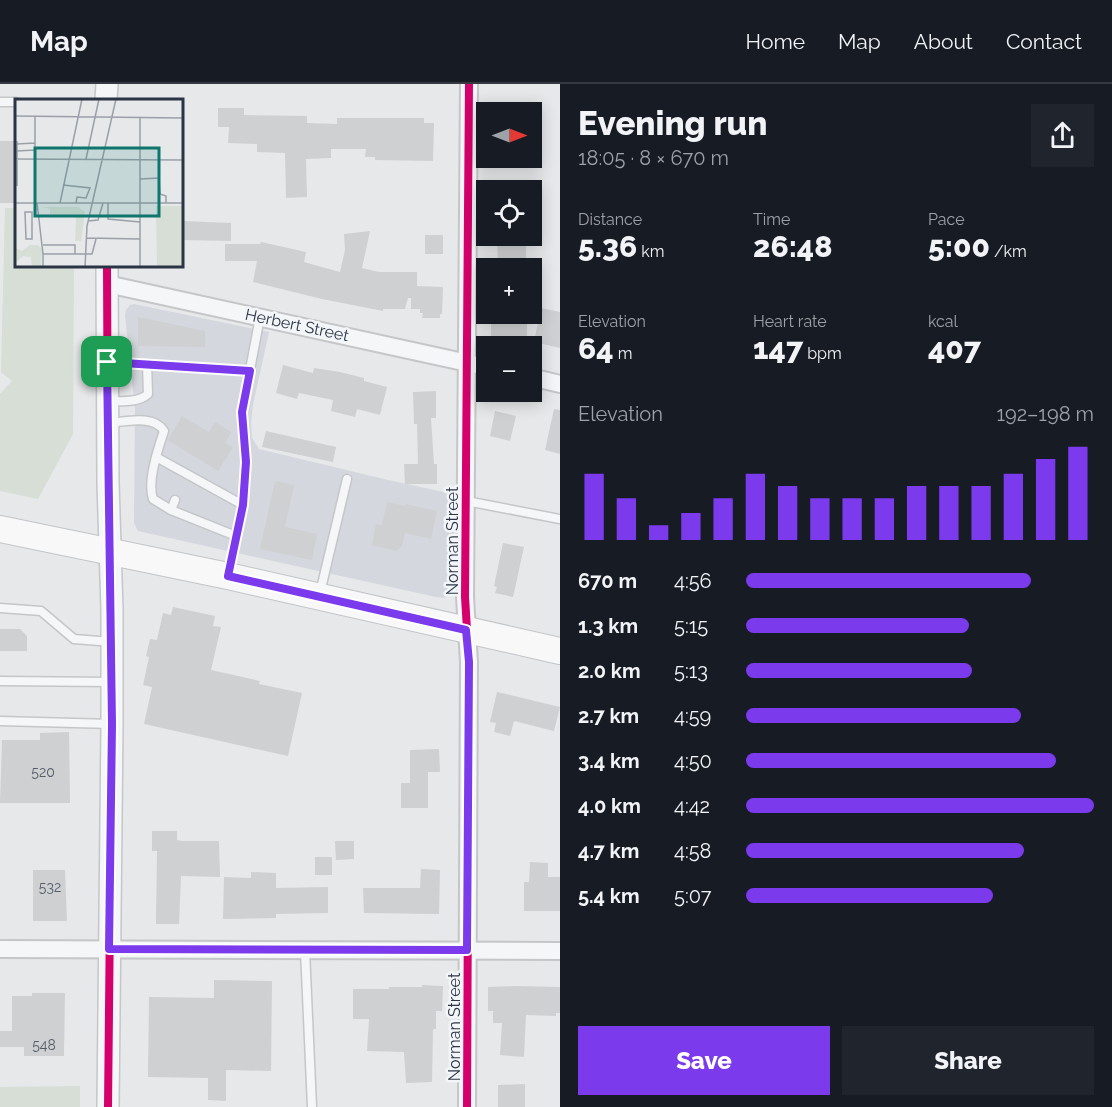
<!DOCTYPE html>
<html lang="en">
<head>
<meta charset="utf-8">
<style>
	body { margin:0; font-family:Raleway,sans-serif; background:#20242c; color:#f1f3f6; height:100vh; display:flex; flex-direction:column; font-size:22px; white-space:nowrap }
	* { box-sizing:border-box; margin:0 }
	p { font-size:20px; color:#9ea1a6 }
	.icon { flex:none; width:33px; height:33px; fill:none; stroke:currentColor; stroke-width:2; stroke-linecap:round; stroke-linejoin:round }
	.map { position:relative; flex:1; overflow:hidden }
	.drawer { display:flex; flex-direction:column; background:#171b24; width:552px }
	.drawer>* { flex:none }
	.needle { width:39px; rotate:90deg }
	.fabs { position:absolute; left:476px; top:18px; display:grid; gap:12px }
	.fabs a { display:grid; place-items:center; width:66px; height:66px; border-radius:0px; background:#171b24; box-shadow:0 3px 15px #0003; font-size:30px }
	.pin { position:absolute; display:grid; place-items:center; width:51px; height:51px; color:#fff; margin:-26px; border-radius:12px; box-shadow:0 3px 9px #0006 }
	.round { display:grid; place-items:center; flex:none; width:63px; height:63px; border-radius:0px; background:#20242c }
	.summary { display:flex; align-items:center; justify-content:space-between; height:102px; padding:0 18px }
	h1 { font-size:33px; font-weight:800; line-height:45px }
	.figures { display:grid; grid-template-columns:repeat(3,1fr); gap:9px; height:102px; padding:6px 18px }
	.figures div { display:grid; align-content:center }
	.figures b { font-size:30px; font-weight:800 }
	.figures small { font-size:16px; font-weight:400 }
	.figures p { font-size:16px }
	.chart { height:168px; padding:12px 18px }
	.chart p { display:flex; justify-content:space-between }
	.chart svg { width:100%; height:108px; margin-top:6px; stroke:#7c3aed; stroke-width:6 }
	.button { display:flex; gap:12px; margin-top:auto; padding:12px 18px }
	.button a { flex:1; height:69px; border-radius:0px; background:#7c3aed; color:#fff; font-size:24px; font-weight:800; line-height:69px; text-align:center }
	.button a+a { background:#20242c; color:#f1f3f6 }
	ul { padding:0 18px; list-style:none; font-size:20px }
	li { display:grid; grid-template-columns:96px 72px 1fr; align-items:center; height:45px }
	li i { height:15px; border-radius:8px; background:#7c3aed }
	header { display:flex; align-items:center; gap:36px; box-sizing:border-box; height:84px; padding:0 30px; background:#171b24; border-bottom:2px solid #363941 }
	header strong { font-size:28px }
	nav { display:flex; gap:33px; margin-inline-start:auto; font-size:21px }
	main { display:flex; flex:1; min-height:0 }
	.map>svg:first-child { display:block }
	.built { fill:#d4d7dd }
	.green { fill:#d6ded6 }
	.building { fill:#ced0d2 }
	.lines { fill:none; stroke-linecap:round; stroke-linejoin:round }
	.service-casing { stroke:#c4c6c8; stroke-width:11 }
	.minor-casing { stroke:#c4c6c8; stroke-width:20 }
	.tertiary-casing { stroke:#c4c6c8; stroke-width:24 }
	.primary-casing { stroke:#c2c5c8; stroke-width:28 }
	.service { stroke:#f4f6f7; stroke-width:8 }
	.minor { stroke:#f4f6f7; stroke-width:16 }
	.tertiary { stroke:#f4f6f7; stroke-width:21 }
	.primary { stroke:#f8f8f8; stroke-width:26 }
	.cycleway-casing { stroke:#f3f6f9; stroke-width:11 }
	.cycleway { stroke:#d6006c; stroke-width:8 }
	.route-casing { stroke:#fff; stroke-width:12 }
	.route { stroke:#7c3aed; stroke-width:8 }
	.labels { text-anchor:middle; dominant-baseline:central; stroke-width:5; stroke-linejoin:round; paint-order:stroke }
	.number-label { font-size:14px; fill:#545c68 }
	.street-label { font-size:16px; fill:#2b3444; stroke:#f3f6f9 }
	.inset-road { fill:none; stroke:#9ba0a8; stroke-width:1.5 }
	.view { fill:#0f766e; fill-opacity:0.15; stroke:#0f766e; stroke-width:3 }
	.inset-edge { fill:none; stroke:#2b3444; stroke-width:3 }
</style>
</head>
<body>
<header>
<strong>Map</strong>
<nav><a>Home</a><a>Map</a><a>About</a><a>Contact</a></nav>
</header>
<main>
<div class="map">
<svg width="560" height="1023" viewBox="0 0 560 1023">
	<rect width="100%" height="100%" fill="#e6e8ea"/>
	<!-- built -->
	<path class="built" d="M134,220L269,248L253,321L251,338L252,354L259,365L384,395L448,409L455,408L454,496L452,508L444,514L436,513L138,447L134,439L135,325L125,231L126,226L130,221Z"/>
	<!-- green -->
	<g class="green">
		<path d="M5,124H16V182H74L73,350L38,415L0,407V310L12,297L1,288Z"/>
		<path d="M80,1002V1023H0V1003Z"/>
	</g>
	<!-- building -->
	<g class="building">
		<path d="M218,24H244V31L307,32V39L337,40V34H424V39H434L433,77L375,76V73H365L366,65H331V74L306,75L307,113L286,114L285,69L257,68V60L228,59L229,43H218Z"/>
		<rect x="0" y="57" width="16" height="62"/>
		<path d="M182,137L231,139V157L182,156Z"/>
		<path d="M370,147L362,184L379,188H417V202L443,203L442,230H440V234H422L423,229H420V225H411V214H408L405,225H383V227L322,215L253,198L257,177H225V160H260L261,158L306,168L304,178L340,188L345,166L344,150Z"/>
		<rect x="425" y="151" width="18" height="19"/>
		<path d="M497,152H526V184H498Z"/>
		<path d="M541,224L560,228V264L534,258Z"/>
		<rect x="491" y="230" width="36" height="26"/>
		<path d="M138,233L205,247V263L138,262Z"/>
		<path d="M283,281L313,289L314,284L340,288L364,294V297L387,303L380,331L357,325L355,333L331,327L333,316L299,309L297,315L276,309Z"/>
		<path d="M436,307V334H431L434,380H437V400H405L404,380H418L417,340H414L413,308Z"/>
		<path d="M554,325L560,326V370L545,366Z"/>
		<path d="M495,327L516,332L510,357L490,352Z"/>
		<path d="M182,332L209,348L215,338L231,348L225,359L233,363L218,387L168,356Z"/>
		<path d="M266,347L336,363L333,378L262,363Z"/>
		<path d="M275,397L294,401L285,443L317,450L312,476L260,465Z"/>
		<path d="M387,418L405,422V420L437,427L431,455L405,449L402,462L396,467L372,461L376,440L382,441Z"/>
		<path d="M503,459L524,463L513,513L495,509L497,503L494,502Z"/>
		<path d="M173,523L215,532L213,542L221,543L211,586L260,597L259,600L302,609L288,672L144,640L152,603L143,601L149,573L146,572L150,555L157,556L163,529L171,531Z"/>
		<path d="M0,545H20L27,552V567H0Z"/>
		<path d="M497,608L560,623L554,647L514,637L510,652L494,648L496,639L490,638Z"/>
		<path d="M69,648L70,719H0L2,656H40V649Z"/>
		<path d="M439,665L440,688H428V724H401V699H410V666Z"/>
		<path d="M152,747H177V756L182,757H219L220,793L181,792L179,840H156L157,767H152Z"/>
		<path d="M335,757H354V775L336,776Z"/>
		<rect x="315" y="773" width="17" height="18"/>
		<path d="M530,778L548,779V793H560V827H524V798H529Z"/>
		<path d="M421,785L440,786L439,830L364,829L363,804H420Z"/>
		<path d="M33,786H65L67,837H33Z"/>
		<path d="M251,788L276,789V804L328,803V829L276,830V834L223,835L224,793L251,794Z"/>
		<path d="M214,896L272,897L271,987L226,986V1017L208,1016V994L148,993L149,913L214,914Z"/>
		<path d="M422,901L443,902L442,927H436V945H433L432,998L406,999L404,968L367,967L369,935H353V905H389V903H422Z"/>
		<path d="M514,902L560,903V929H556V932L526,931L524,973L500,971L502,939H493V927H488V903Z"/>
		<path d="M32,909H65L64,972H24V963H0V947H12V912H32Z"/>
		<path d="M525,1000V1023H498V1001Z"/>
	</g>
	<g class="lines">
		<!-- service casing -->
		<g class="service-casing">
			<g id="service">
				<path d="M0,18H16"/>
				<path d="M108,278L251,287"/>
				<path d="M108,317C121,317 138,319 148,310L147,280"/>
				<path d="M108,339C124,338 154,330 164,347C158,365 147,397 153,415L171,426L236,452L243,421L246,378L242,328L260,233"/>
				<path d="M156,373L243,421"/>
				<path d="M466,417L560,435"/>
				<path d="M171,426L175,416"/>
				<path d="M229,490L236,452"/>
				<path d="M320,509L347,395"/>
				<path d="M0,524L41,527L74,555L112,558"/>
				<path d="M0,597L111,598"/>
				<path d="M0,637L112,640"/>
				<path d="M305,866L312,1023"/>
			</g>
		</g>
		<!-- minor casing -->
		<g class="minor-casing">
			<g id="minor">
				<path d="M107,200L486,283"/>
				<path d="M531,293L560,300"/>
				<path d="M0,865L560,867"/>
				<path d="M467,1023L469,578L465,513L469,0"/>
			</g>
		</g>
		<!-- tertiary casing -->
		<g class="tertiary-casing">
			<g id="tertiary">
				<path d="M106,16L107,0"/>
				<path d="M107,182L108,399L112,526V640L108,1023"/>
			</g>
		</g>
		<!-- primary casing -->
		<g class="primary-casing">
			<path id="primary" d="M0,445L228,492L560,567"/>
		</g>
		<!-- service -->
		<use href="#service" class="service"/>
		<!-- minor -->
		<use href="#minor" class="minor"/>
		<!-- tertiary -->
		<use href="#tertiary" class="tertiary"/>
		<!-- primary -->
		<use href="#primary" class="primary"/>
		<!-- cycleway casing -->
		<g class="cycleway-casing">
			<g id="cycleway">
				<path d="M107,182L108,399L112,526V640L108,1023"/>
				<path d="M467,1023L469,578L465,513L469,0"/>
			</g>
		</g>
		<!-- cycleway -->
		<use href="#cycleway" class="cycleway"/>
	</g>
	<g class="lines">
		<!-- route casing -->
		<g class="route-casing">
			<path id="route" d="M107,278L250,287L242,328L246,378L243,421L228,492L466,546L469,578L467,866L109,865L112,640Z"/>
		</g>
		<!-- route -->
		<use href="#route" class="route"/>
	</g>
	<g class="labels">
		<!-- number labels -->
		<g class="number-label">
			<text x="43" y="688">520</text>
			<text x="50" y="803">532</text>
			<text x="44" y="961">548</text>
		</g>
		<!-- street labels -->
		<g class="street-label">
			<text transform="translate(297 241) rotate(12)">Herbert Street</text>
			<text transform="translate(452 457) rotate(-90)">Norman Street</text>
			<text transform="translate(454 943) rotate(-90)">Norman Street</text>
		</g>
	</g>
	<!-- overview -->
	<g transform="translate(15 15)">
		<rect width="168" height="168" fill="#e6e8ea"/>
		<path d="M141,107H168V168H142ZM27,108H63L70,113L66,142H60L61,120L57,116L35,117V110ZM15,146H23L27,150L26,168H17L16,158L8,157L0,164V149L7,152Z" fill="#d6ded6"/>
		<path class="inset-road" d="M0,17L168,19M2,45L20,44M2,52L20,51M0,60L168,61M71,60L84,0M144,79L145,95L151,97V104M125,80L144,79V61M48,86L75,89L71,99L62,98L61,104M2,87V42M0,104H168M20,104V17M22,104L28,155M45,104L67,0M93,104V120L125,123M10,113H17V140H11ZM73,122L83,121L88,104M72,139L125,140M28,146H60V155M28,168V155H77L81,140M70,168L72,127L101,0M125,168V18"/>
		<path class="view" d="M20,49H144V117H20Z"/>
		<rect width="168" height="168" class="inset-edge"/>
	</g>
</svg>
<div class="fabs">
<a><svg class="needle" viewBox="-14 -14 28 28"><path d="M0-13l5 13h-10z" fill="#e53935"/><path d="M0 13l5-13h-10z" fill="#9ea1a6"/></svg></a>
<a><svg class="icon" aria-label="locate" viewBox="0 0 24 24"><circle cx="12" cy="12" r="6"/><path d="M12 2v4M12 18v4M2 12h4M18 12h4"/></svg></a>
<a>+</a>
<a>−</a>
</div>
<div class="pin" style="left:107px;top:278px;background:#1e9e55"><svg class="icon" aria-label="arrive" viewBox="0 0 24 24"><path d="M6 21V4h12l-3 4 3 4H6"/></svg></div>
</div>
<section class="drawer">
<div class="summary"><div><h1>Evening run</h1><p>18:05 · 8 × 670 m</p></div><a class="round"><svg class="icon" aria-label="share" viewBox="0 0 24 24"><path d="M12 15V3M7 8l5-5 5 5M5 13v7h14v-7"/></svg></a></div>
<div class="figures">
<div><p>Distance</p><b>5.36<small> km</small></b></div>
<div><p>Time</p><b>26:48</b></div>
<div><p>Pace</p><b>5:00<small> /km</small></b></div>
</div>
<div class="figures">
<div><p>Elevation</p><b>64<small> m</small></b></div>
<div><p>Heart rate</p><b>147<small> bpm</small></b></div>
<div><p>kcal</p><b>407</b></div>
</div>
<div class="chart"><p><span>Elevation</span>192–198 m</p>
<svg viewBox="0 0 160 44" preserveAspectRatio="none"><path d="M5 44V17M15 44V27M25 44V38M35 44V33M45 44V27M55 44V17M65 44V22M75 44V27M85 44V27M95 44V27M105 44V22M115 44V22M125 44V22M135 44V17M145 44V11M155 44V6"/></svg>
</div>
<ul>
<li><b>670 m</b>4:56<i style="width:82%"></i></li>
<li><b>1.3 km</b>5:15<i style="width:64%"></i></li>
<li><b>2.0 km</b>5:13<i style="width:65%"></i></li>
<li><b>2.7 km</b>4:59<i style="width:79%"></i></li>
<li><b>3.4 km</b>4:50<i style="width:89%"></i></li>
<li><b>4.0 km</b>4:42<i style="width:100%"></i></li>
<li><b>4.7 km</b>4:58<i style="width:80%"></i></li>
<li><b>5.4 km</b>5:07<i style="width:71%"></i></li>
</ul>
<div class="button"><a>Save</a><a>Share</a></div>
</section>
</main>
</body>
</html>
